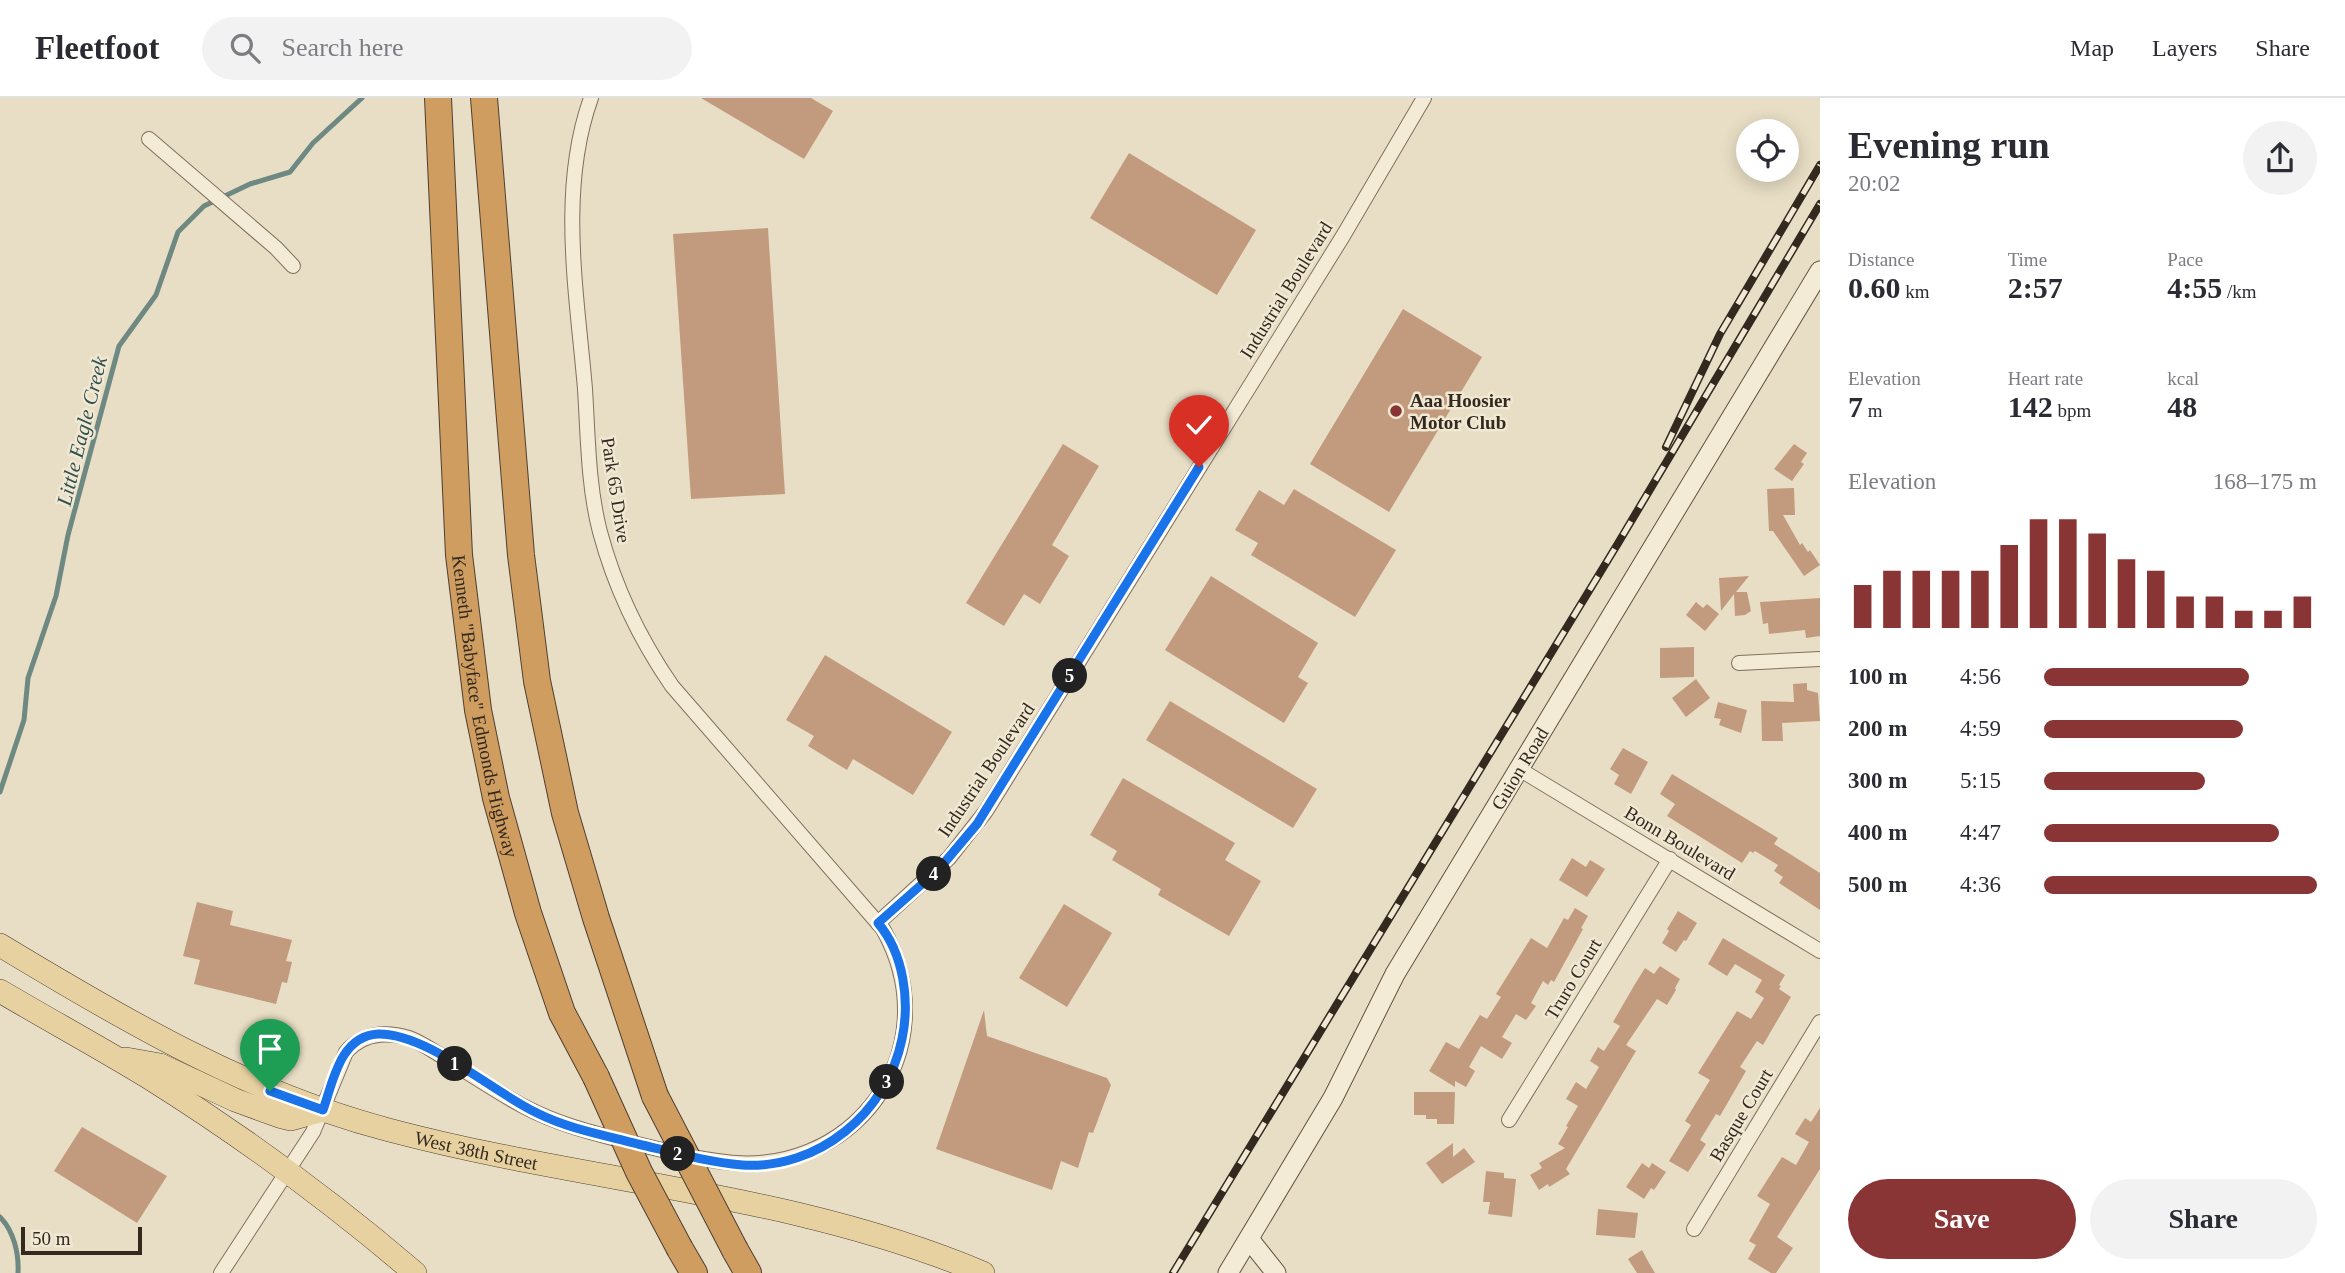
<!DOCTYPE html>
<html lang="en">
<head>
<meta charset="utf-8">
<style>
	body { margin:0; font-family:Georgia,serif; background:#f2f2f3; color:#2b2b33; height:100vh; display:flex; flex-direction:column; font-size:26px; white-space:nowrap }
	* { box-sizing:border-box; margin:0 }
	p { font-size:23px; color:#7c7c81 }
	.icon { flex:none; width:38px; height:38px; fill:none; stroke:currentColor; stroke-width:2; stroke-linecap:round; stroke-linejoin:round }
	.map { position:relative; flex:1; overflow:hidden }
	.drawer { display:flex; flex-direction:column; background:#fff; width:525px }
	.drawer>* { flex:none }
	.tools { position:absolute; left:1736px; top:21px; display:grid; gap:14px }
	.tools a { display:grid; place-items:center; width:63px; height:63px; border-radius:50%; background:#fff; box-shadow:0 4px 18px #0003; font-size:35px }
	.scale { position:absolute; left:21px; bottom:18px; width:121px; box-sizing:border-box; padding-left:7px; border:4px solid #33291f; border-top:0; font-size:19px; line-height:24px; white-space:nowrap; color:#33291f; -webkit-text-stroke:5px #f1e8d3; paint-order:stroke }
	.pin { position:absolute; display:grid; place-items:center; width:60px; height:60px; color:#fff; margin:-72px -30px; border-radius:50% 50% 50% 0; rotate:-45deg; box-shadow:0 0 7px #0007 }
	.pin .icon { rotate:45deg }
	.km { position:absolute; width:35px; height:35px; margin:-18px; border-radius:50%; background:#222; color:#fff; font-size:19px; line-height:35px; text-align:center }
	.round { display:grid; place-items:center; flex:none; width:74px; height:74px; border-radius:37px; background:#f2f2f3 }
	.headline { display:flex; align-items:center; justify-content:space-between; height:119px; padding:0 28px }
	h1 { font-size:38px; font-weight:600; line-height:52px }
	.metrics { display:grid; grid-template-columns:repeat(3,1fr); gap:10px; height:119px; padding:7px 28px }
	.metrics div { display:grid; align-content:center }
	.metrics b { font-size:30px; font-weight:600 }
	.metrics small { font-size:19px; font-weight:400 }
	.metrics p { font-size:19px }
	.chart { height:196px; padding:14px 28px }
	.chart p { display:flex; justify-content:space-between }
	.chart svg { width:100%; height:126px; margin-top:7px; stroke:#893435; stroke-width:6 }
	.action { display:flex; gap:14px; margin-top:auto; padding:14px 28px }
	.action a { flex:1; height:80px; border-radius:42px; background:#893435; color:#fff; font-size:28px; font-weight:600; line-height:80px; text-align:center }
	.action a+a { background:#f2f2f3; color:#2b2b33 }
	ul { padding:0 28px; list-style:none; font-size:23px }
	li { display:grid; grid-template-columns:112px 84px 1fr; align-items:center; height:52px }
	li i { height:18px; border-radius:9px; background:#893435 }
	header { display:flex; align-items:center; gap:42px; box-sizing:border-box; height:98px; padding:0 35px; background:#fff; border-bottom:2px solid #e1e1e2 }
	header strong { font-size:33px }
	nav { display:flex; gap:38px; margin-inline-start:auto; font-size:24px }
	.search { width:490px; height:63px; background:#f2f2f3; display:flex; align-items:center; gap:18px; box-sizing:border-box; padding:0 24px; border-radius:38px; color:#7c7c81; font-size:26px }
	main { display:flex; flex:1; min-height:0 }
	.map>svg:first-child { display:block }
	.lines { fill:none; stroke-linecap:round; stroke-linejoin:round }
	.stream { stroke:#6e8982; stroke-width:5 }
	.building { fill:#c29b7f }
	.street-casing { stroke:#81705d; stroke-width:16 }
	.secondary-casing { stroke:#635240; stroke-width:21 }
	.primary-casing { stroke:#4f3f31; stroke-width:24 }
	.highway-casing { stroke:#4f3f31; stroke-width:28 }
	.street { stroke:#f4ebd7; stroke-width:14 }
	.secondary { stroke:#f4ebd7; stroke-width:19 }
	.primary { stroke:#e7d1a1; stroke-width:23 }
	.highway { stroke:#ce9d5f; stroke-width:26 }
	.rail-casing { stroke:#33291f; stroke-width:8 }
	.rail { stroke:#f1e8d3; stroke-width:5; stroke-dasharray:16; stroke-linecap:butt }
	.highway-bridge-casing { stroke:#4f3f31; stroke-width:28; stroke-linecap:butt }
	.highway-bridge { stroke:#ce9d5f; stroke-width:26 }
	.route-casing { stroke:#fff; stroke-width:14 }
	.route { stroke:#1a73e8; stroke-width:9 }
	.poi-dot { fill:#893435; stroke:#f1e8d3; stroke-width:2.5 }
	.labels { text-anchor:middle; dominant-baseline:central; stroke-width:5; stroke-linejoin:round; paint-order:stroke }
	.street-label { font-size:19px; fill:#33291f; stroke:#f1e8d3 }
	.poi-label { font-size:19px; font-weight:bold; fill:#33291f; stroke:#f1e8d3; text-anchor:start }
	.water-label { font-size:21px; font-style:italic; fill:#30514f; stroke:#f1e8d3 }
</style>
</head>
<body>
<header>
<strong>Fleetfoot</strong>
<div class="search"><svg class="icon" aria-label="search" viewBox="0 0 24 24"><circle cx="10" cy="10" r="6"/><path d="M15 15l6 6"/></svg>Search here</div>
<nav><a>Map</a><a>Layers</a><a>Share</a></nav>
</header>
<main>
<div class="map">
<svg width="1820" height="1175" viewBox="0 0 1820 1175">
	<rect width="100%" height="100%" fill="#e8dec5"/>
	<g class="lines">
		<!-- stream -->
		<g class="stream">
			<path d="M0,694L24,622L28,580L56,498L68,437L119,248L156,197L178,134L204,108L250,86L290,74L313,45L362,0"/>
			<path d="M0,1119C14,1133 19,1156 18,1175"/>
		</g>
	</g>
	<!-- building -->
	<g class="building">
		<path d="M701,0H811L833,13L804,61Z"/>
		<path d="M1129,55L1256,132L1217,197L1090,120Z"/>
		<path d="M768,130L785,396L691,401L673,136Z"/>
		<path d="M1403,211L1482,259L1389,414L1310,366Z"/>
		<path d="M1063,346L1099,368L1052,447L1069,458L1040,506L1024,496L1004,528L966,505Z"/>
		<path d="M1794,346L1807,355L1801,364L1804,366L1792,383L1774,371Z"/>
		<path d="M1794,390L1795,417H1783L1800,447L1802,445L1808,454L1810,452L1820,467L1804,478L1773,433H1769L1767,391Z"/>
		<path d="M1294,391L1396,452L1355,519L1251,457L1258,445L1235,432L1259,392L1284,407Z"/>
		<path d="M1211,478L1318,545L1298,579L1308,585L1284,625L1165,552Z"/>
		<path d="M1749,478L1736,494H1747L1751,513L1745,517L1735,518L1734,496L1721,513L1719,480Z"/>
		<path d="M1820,500V538L1806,540L1805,532L1769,536L1768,525L1763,526L1760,504Z"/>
		<path d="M1696,504L1703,510L1707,506L1719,516L1705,533L1686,517Z"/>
		<path d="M1694,549V579L1660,580V550Z"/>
		<path d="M825,557L952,634L913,697L853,661L847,672L808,648L814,638L786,622Z"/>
		<path d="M1696,581L1710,600L1686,619L1672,600Z"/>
		<path d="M1807,585V592L1818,595L1820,623L1782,625L1783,643H1762L1761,603L1794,604L1793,586Z"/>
		<path d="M1170,603L1317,691L1293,730L1146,642Z"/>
		<path d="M1718,604L1747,612L1741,635L1719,627L1721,621L1714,620Z"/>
		<path d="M1623,650L1648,664L1631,696L1614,686L1619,677L1610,671Z"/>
		<path d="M1672,676L1778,740L1774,746L1820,775V812L1779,785L1783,779L1774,773L1778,767L1755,753L1753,755L1750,753L1742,765L1667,718L1675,706L1660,696Z"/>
		<path d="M1123,680L1235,745L1225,762L1261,783L1229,838L1158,797L1161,791L1112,762L1117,753L1090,737Z"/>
		<path d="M1572,760L1586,769L1590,762L1605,771L1587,799L1559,782Z"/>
		<path d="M197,804L233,813L230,827L292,842L286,863L292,864L287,885L282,884L276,906L194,886L200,862L183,858Z"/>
		<path d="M1064,806L1112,835L1067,909L1019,880Z"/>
		<path d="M1575,810L1588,818L1581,830L1583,831L1554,884L1551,882L1548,887L1543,883L1531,905L1536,908L1526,922L1516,916L1502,939L1512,945L1502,961L1481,948L1469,969L1475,973L1466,989L1455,983V989L1429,973L1446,944L1459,951L1480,917L1487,921L1501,899L1496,896L1531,840L1547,850L1564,820L1568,822Z"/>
		<path d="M1678,813L1697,825L1686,843L1684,842L1676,854L1662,845L1669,833L1667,831Z"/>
		<path d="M1723,840L1785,877L1779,887L1781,888L1779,891L1791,899L1763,947L1757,943L1740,969L1746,973L1720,1018L1716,1016L1700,1042L1706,1046L1688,1074L1669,1063L1691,1027L1685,1023L1710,982L1698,975L1737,913L1751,921L1764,900L1755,894L1762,882L1735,866L1727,878L1708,866Z"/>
		<path d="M1660,868L1680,881L1675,890L1676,892L1667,907L1657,901L1626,947L1636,953L1566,1071L1570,1076L1549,1089L1548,1086L1539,1092L1530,1077L1542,1070L1539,1065L1565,1050L1558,1046L1568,1029L1566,1028L1578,1008L1566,1001L1576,984L1586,991L1599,969L1590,963L1598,949L1604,953L1620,928L1613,924L1635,886L1645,870L1654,876Z"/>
		<path d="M984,912L987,938L1107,980L1111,987L1093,1035L1089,1034L1078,1070L1061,1063L1052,1092L936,1051Z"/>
		<path d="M1414,994H1455L1454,1026H1437V1021H1426V1017H1414Z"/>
		<path d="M1820,1010V1071L1777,1139L1793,1150L1776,1175H1771L1748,1161L1756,1147L1749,1143L1770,1106L1757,1098L1782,1059L1796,1067L1809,1044L1795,1036L1805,1020L1811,1024Z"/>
		<path d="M82,1029L167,1078L137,1125L54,1073Z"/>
		<path d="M1453,1045V1059L1464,1050L1475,1064L1442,1086L1426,1065Z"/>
		<path d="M1642,1065L1649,1070L1652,1065L1666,1074L1654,1092L1651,1090L1644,1101L1626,1089Z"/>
		<path d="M1486,1073L1504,1075V1080L1516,1081L1512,1119L1488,1116L1490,1104H1483Z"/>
		<path d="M1598,1111L1638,1115L1635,1140L1596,1137Z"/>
		<path d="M1642,1152L1649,1165L1655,1175H1637L1628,1161Z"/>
	</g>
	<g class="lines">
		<!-- street casing -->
		<g class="street-casing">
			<g id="street">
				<path d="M149,41L276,150L293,168"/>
				<path d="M1739,565L1820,561"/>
				<path d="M1519,671L1820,853"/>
				<path d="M878,825L949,760L986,713L1343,138L1424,0"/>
				<path d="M1509,1022L1670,761"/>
				<path d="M1694,1131L1820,924"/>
				<path d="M221,1175L313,1034L346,954C363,935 385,933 409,940C422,945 434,953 446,961C472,977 497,994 523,1008C557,1026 592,1035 629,1044C658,1051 687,1059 717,1063C852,1085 951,953 883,831L672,588C639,540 615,490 600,434C588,388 588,338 585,291C577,196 558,92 591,0"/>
			</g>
		</g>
		<!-- secondary casing -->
		<g class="secondary-casing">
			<g id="secondary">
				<path d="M1249,1141L1276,1175"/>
				<path id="s1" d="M1228,1175L1333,1000L1395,876L1820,173"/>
			</g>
		</g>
		<!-- primary casing -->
		<g class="primary-casing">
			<g id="primary">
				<path id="s2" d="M0,847C124,922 248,995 389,1032C588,1085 790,1094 983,1175"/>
				<path d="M0,893C49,922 99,949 148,979C242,1038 331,1103 415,1175"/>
				<path d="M126,961L160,967L235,1002L279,1018L291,1021L323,1012"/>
			</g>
		</g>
		<!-- highway casing -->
		<g class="highway-casing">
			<g id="highway">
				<path id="s3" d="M438,0L459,457L478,612L496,700L528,815L562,915L596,979"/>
				<path d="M484,0L521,457L537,583L565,715L596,820L655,998"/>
				<path d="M680,1151L694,1175"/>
				<path d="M735,1152L748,1175"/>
			</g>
		</g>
		<!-- street -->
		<use href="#street" class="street"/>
		<!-- secondary -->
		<use href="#secondary" class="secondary"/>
		<!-- primary -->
		<use href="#primary" class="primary"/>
		<!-- highway -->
		<use href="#highway" class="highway"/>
		<!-- rail casing -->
		<g class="rail-casing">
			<g id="rail">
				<path d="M1666,349L1720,236L1820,67"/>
				<path d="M1173,1175L1617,447L1820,106"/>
			</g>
		</g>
		<!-- rail -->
		<use href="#rail" class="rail"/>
		<!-- highway-bridge casing -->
		<g class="highway-bridge-casing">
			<g id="highway-bridge">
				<path d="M596,979L639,1074L680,1151"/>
				<path d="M655,998L735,1152"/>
			</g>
		</g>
		<!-- highway-bridge -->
		<use href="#highway-bridge" class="highway-bridge"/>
	</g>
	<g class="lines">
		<!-- route casing -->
		<g class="route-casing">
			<path id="route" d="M270,993L323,1012C333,984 340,938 378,936C427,935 491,993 537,1015C569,1031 604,1037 638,1046C672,1054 707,1064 742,1067C818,1072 887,1015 902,941C910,903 904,856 878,825L939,771L977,726L1199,369"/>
		</g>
		<!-- route -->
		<use href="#route" class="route"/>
	</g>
	<!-- markers -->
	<circle class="poi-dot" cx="1396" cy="313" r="7"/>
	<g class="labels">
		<!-- street labels -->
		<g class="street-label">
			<text transform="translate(1286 192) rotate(-58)">Industrial Boulevard</text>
			<text transform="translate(616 392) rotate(81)">Park 65 Drive</text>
			<text stroke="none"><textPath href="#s3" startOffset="611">Kenneth "Babyface" Edmonds Highway</textPath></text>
			<text stroke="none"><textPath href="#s1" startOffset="583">Guion Road</textPath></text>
			<text transform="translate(986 672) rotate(-56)">Industrial Boulevard</text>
			<text transform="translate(1680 745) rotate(31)">Bonn Boulevard</text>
			<text transform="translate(1573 881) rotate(-59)">Truro Court</text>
			<text transform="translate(1741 1017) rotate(-59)">Basque Court</text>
			<text stroke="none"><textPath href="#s2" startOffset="522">West 38th Street</textPath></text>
		</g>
		<!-- poi labels -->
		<g class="poi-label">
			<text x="1410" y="302">Aaa Hoosier<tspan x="1410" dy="22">Motor Club</tspan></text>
		</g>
		<!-- water labels -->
		<g class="water-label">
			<text transform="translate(82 333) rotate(-76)">Little Eagle Creek</text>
		</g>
	</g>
</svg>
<div class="tools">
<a><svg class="icon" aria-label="locate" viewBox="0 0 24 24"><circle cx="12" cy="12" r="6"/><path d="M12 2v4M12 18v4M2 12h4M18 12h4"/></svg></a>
</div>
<div class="scale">50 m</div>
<div class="pin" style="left:270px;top:993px;background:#1e9e55"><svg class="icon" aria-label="arrive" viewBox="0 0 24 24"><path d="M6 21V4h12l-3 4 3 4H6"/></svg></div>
<div class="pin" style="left:1199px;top:369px;background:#d93025"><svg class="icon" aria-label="check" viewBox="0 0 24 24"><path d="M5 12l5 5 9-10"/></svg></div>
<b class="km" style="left:455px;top:966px">1</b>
<b class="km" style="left:678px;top:1056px">2</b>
<b class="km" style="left:887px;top:984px">3</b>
<b class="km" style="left:934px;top:776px">4</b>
<b class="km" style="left:1070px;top:578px">5</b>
</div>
<section class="drawer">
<div class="headline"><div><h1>Evening run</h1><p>20:02</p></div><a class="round"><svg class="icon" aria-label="share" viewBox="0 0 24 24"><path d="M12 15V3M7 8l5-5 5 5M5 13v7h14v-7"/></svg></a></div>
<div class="metrics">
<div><p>Distance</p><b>0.60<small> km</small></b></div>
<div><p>Time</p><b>2:57</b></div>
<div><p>Pace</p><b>4:55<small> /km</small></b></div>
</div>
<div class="metrics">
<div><p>Elevation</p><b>7<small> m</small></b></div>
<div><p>Heart rate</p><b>142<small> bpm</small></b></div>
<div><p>kcal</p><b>48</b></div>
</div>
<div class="chart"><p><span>Elevation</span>168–175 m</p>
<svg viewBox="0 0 160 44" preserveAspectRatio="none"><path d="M5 44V29M15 44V24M25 44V24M35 44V24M45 44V24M55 44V15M65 44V6M75 44V6M85 44V11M95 44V20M105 44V24M115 44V33M125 44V33M135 44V38M145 44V38M155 44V33"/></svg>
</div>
<ul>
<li><b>100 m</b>4:56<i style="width:75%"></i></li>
<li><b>200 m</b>4:59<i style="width:73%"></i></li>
<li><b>300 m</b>5:15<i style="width:59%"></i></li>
<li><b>400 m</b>4:47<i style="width:86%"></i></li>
<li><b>500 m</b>4:36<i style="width:100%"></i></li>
</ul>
<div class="action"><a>Save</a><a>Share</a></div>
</section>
</main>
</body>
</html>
